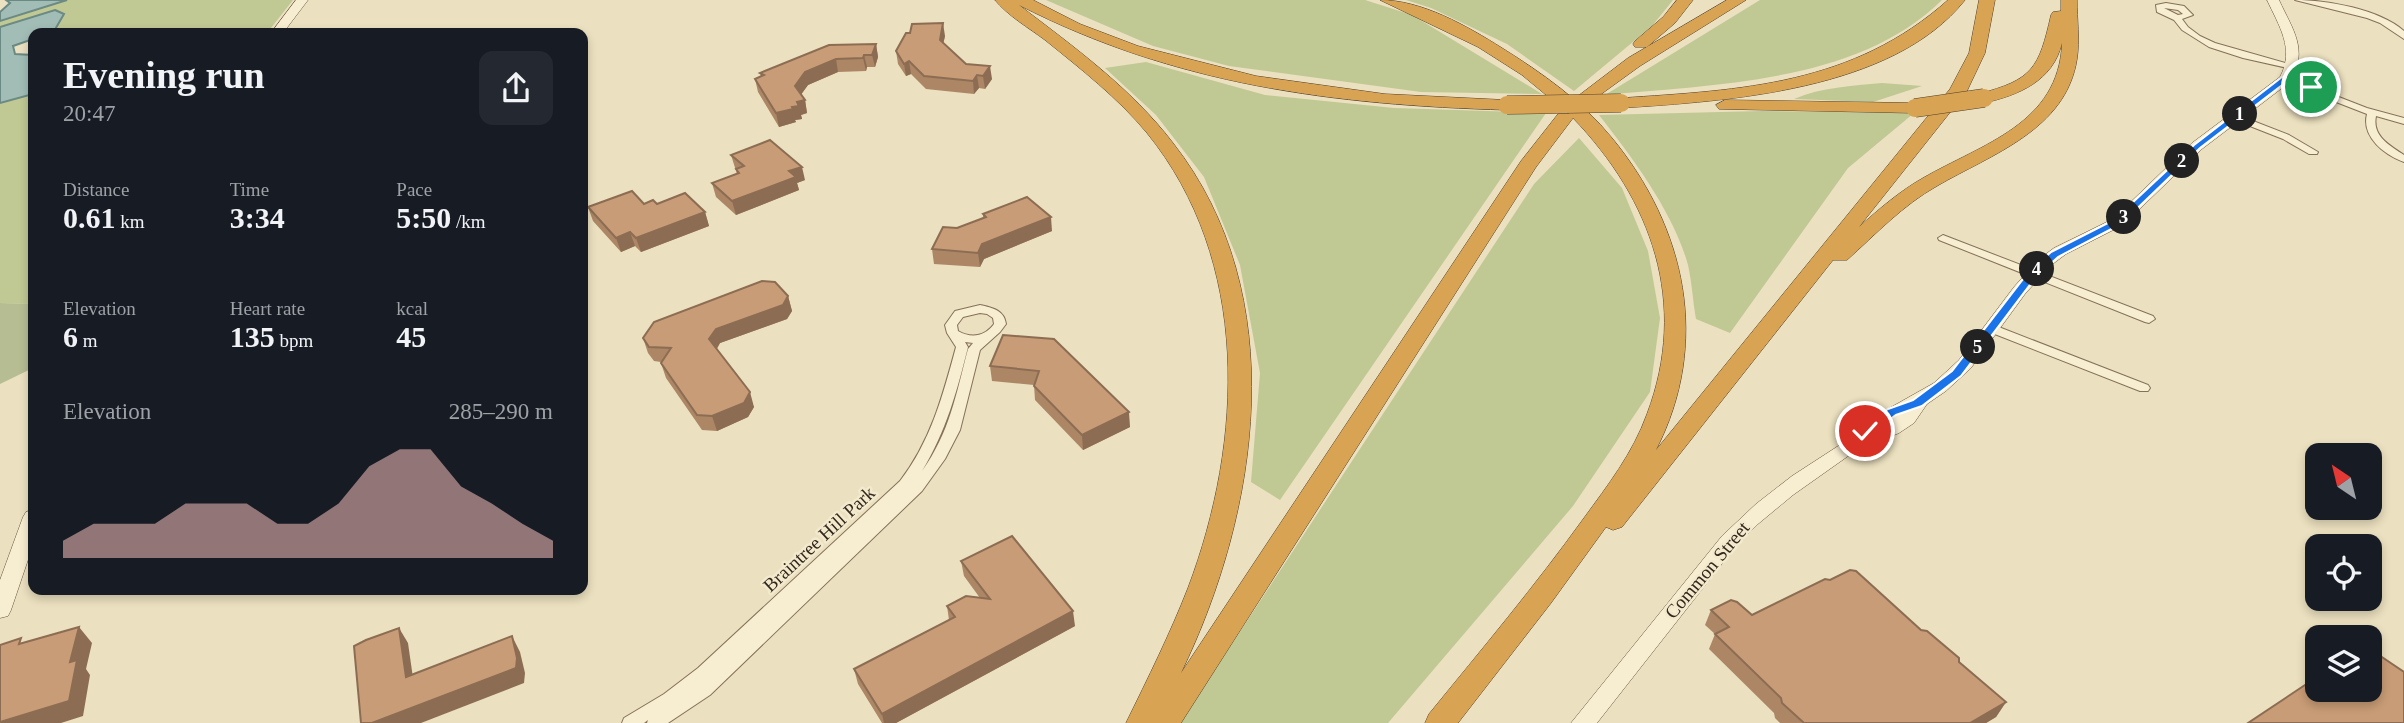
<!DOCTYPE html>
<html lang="en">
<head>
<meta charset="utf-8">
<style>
	body { margin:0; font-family:"Times New Roman",serif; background:#242831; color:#f1f3f6; height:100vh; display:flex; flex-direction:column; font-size:26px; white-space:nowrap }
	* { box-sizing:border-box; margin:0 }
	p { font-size:23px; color:#9ea1a6 }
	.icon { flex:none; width:38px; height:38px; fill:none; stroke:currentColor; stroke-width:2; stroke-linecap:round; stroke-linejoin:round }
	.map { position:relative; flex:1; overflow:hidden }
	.drawer { position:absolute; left:28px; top:28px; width:560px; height:567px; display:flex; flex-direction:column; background:#171b24; border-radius:14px; box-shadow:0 4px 10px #0003 }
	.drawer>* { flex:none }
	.needle { width:46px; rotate:325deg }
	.tools { position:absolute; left:2305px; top:443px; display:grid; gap:14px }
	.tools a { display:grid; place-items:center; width:77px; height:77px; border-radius:14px; background:#171b24; box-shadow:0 4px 10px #0003; font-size:35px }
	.pin { position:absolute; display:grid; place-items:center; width:60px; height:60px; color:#fff; margin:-30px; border:4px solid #fff; border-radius:50%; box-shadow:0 2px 7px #0007 }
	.km { position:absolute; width:35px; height:35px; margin:-18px; border-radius:50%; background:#222; color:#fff; font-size:19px; line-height:35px; text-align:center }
	.round { display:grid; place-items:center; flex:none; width:74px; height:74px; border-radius:14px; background:#242831 }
	.head { display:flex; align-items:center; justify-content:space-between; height:119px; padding:0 35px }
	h1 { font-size:38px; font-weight:800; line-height:52px }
	.figures { display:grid; grid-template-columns:repeat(3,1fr); gap:10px; height:119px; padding:7px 35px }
	.figures div { display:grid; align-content:center }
	.figures b { font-size:30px; font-weight:800 }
	.figures small { font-size:19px; font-weight:400 }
	.figures p { font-size:19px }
	.chart { height:196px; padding:14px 35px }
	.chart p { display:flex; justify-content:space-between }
	.chart svg { width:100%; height:126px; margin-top:7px; fill:#c59b9b; opacity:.7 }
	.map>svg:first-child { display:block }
	.green { fill:#c0c894 }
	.cemetery { fill:#b6bd93 }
	.water { fill:#a2bdb6; stroke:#6a8a83; stroke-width:2 }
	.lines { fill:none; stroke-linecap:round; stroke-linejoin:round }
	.street-casing { stroke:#837158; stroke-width:2 }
	.secondary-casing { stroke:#64523c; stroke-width:1 }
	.highway-casing { stroke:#503f2d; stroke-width:1 }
	.street { fill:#f7edd1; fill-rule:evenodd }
	.secondary { fill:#f7edd1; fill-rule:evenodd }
	.highway { fill:#d8a352; fill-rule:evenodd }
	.highway-bridge-casing { stroke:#503f2d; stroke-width:19; stroke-linecap:butt }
	.highway-bridge { stroke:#d8a352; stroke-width:18 }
	.wall { fill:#ac8665 }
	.shaded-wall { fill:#8c6d53 }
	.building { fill:#c89c76; stroke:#8c6d53; stroke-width:2 }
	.route { fill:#1a73e8; stroke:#fff; stroke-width:2 }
	.labels { text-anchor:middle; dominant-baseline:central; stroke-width:5; stroke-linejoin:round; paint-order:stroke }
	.street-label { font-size:19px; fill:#33281c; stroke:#f3eace }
</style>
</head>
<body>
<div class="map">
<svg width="2404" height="723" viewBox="0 0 2404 723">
	<rect width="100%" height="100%" fill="#ebe0bf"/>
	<!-- green -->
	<g class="green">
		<path d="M67,0H293L267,33H51L55,10L0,27V21Z"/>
		<path d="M1046,0H1365L1412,15L1542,94L1421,92L1229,66L1153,46Z"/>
		<path d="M1406,0H1673L1652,26L1574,91L1507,44L1431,8Z"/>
		<path d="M1760,0H1942C1858,83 1716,84 1605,95Z"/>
		<path d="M1146,62L1265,95L1394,108L1546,113L1280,500L1251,482L1260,373L1240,265L1204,177L1156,115L1105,68Z"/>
		<path d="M1882,83L1922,86L1873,102L1794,99C1822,87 1852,86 1882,83Z"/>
		<path d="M33,94V304L0,303V103Z"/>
		<path d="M1762,111L1914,113L1848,168L1730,333L1696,319C1693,302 1692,283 1688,265C1674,213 1632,157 1599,115Z"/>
		<path d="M1579,138L1622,188L1648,251L1660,318L1650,392L1573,506L1388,723H1180L1534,184Z"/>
	</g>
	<!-- cemetery -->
	<path class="cemetery" d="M0,303L33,304V368L0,384Z"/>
	<!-- water -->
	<g class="water">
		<path d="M6,0H67L0,21V12L10,3Z"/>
		<path d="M55,10L64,14L53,33H33V39L13,46L15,54L33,55V94L0,103V27Z"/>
	</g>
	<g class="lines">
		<!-- street casing -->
		<g class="street-casing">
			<g id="street">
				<path d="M2295,0C2327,0 2379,9 2404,31V39L2380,23L2367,18Z"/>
				<path d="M2166,3L2184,6L2193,15L2182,19L2188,27L2200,36L2215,43L2296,66L2292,69L2243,58L2209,47L2182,30L2174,20L2157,12L2156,5ZM2164,8L2178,10L2183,14L2178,15Z"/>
				<path d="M2285,76L2367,108L2404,118V124L2376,116C2372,136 2389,145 2404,155V162C2385,155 2361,137 2367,114L2282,81L2280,79Z"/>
				<path d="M2235,114L2289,135L2318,152L2317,154H2309L2283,139L2232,119V115Z"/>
				<path d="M1943,235L2153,316L2155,319L2149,323L2145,322L1939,240L1938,238Z"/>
				<path d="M980,305C993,308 1004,310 1006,324L1000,332L980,350L960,430L945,459L922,491L710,695L668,723H647L648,720L644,723H622L624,718L664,694L698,668L900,481C931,441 943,395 956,347L947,333L945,325L955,311ZM980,313L987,314L993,318L994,324C985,336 972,339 958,331L957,325L963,317ZM965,342L973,343L968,349C956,394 950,432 922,471C946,432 957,391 968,347Z"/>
				<path d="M1991,324L2148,385L2150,388L2148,391H2140L1987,331L1985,328L1987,325Z"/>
			</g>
		</g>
		<!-- secondary casing -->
		<g class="secondary-casing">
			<g id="secondary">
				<path d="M296,0H308L283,33H271Z"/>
				<path d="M2267,0H2279C2293,30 2309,50 2290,82L2202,149L2123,225L2066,254L2050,266L2025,294L1971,368L1946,391L1927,404L1914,423L1899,433L1851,454L1793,495L1758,524L1736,546L1597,723H1571L1722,536L1756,504L1792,476L1849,439L1872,418L1934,383L1959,360L2014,287L2038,260L2054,248L2113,219L2192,143L2280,77C2295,49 2279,26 2267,0Z"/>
				<path d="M33,510V545L11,610L8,616L0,618V580L23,517L26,512Z"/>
			</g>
		</g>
		<!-- highway casing -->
		<g class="highway-casing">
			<g id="highway">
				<path d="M995,0H1033L1080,24L1138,46L1256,76L1385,94L1507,100L1516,105L1507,110C1334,105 1175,85 1019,5C1074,47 1131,88 1173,143C1292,295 1260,510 1181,673L1521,161L1558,114H1569L1522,75L1478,47L1380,0C1422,0 1467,26 1502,48C1542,73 1582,101 1612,138C1686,228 1711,343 1656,450L1950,89L1969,53L1979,0H1995L1985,53L1967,91L1859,227C1879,209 1900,191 1923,178C1982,144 2059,124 2062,43C2053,81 2019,95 1984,103L1975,98L1978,94C2033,80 2039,68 2051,15L2053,12L2061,11V0H2077C2077,19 2080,40 2077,59C2066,130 1992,154 1937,186C1903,205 1876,234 1847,260H1833L1622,527L1613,530L1606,527L1551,603L1458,723H1425L1429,714C1482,649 1535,586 1584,518C1608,485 1633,453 1647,414C1689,303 1652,200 1573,118L1536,167L1181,723H1126C1148,678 1170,634 1188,588C1244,440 1251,261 1147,133C1118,98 1081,69 1045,40C1029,28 1008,16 995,0Z"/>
				<path d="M1677,0H1693L1675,23L1647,47H1635L1633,44L1635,41L1663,17Z"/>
				<path d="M1727,0H1746L1640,66L1593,100L1587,101L1578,96L1628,58Z"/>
				<path d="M1948,0H1965C1893,91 1727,101 1621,108L1612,103L1621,98C1742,90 1853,85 1948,0Z"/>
				<path d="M1725,100L1915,103L1924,108L1915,113L1719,109L1716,105Z"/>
			</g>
		</g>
		<!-- street -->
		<use href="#street" class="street"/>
		<!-- secondary -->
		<use href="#secondary" class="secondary"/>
		<!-- highway -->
		<use href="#highway" class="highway"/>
		<!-- highway-bridge casing -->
		<g class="highway-bridge-casing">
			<g id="highway-bridge">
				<path d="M1507,105L1621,103"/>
				<path d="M1915,108L1984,98"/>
			</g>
		</g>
		<!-- highway-bridge -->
		<use href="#highway-bridge" class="highway-bridge"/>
	</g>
	<!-- wall -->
	<g class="wall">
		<path d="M945,36L943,44L966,64L992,79L985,89L979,88L974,94L926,89L911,74L906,76L898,64L896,51Z"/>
		<path d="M876,44L878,57L875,67H867L866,71L838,72L808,85L801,94L805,100L807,113L801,115L802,119L795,120L796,122L779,127L758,92L755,79L761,77L760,73Z"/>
		<path d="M731,155L805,180L797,183L799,190L736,215L716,197L712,183L737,174Z"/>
		<path d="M644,204H657L705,212L709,226L641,252L635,246L621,252L593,221L588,207Z"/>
		<path d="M983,214L1052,231L984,259L980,267L934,264L932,249L957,228L983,218Z"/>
		<path d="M788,296L792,311L787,319L720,343L717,349L754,407L748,417L717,431L702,430L666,378L661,363V362L654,361L648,353L643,338Z"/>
		<path d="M1003,335L1130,427L1083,450L1035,400L1034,385L992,381L990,366Z"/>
		<path d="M961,561L1075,626L896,723H882L858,684L854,669L949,620L947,606L980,598L964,576Z"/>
		<path d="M1711,610L1752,615L1921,630L2006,702L1996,717L1986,723H1780L1775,718L1774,713L1709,649L1715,634L1705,625Z"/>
	</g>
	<!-- shaded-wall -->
	<g class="shaded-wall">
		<path d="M943,23L945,36L941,53L940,40Z"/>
		<path d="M876,44L878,57L875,67L872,55Z"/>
		<path d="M864,55L867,67L866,71L863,58Z"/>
		<path d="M836,59L838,72L808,85L798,99L795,86L805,72Z"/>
		<path d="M909,61L911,74L906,76L904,64Z"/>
		<path d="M990,66L992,79L985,89L983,76Z"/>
		<path d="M977,75L979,88L974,94L973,81Z"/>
		<path d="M805,100L807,113L801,115L802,119L795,120L796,122L779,127L776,113L792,107L797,102Z"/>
		<path d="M802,167L805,180L797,183L799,190L736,215L732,201L789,171Z"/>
		<path d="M705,212L709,226L641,252L636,238Z"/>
		<path d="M1051,217L1052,231L984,259L980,267L978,253L982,244Z"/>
		<path d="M630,232L635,246L621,252L616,238Z"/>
		<path d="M788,296L792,311L787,319L720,343L713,354L709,339L716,329Z"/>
		<path d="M750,392L754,407L748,417L717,431L712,416Z"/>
		<path d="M1129,412L1130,427L1083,450L1082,435Z"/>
		<path d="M1073,611L1075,626L896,723H884L882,714Z"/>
		<path d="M79,627L92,643L86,669L90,675L83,716L61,723H0V722L70,662Z"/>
		<path d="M399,628L408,643L415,692L406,677Z"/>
		<path d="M512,636L520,652L525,673L524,683L421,723H372Z"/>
		<path d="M2006,702L1996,717L1986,723H1970Z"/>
	</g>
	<!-- building -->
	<g class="building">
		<path d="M943,23L940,40L966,64L990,66L983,76L977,75L973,81L924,76L909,61L904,64L896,51L906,33H910L912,24Z"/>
		<path d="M876,44L872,55H864L863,58L836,59L805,72L795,86L805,100L797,102L799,106L792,107L793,109L776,113L755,79L764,75L760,73L829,45Z"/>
		<path d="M770,140L802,167L789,171L796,177L732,201L712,183L739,173L736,169L744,166L731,155Z"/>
		<path d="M632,191L644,204L653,200L657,204L685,193L705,212L636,238L630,232L616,238L588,207Z"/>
		<path d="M1027,197L1051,217L982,244L978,253L932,249L943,227L957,228L986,217L983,214Z"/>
		<path d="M762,281L775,282L788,296L783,305L716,329L709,339L750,392L744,403L712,416L697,415L661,363L671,348L649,347L643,338L654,322Z"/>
		<path d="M1003,335L1054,339L1129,412L1082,435L1034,386L1039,371L990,366Z"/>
		<path d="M1012,536L1073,611L882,714L854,669L955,617L947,606L966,596L990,599L961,561Z"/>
		<path d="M1850,570L1856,571L1921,630L1927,631L1959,658V662L2006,702L1970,723H1804L1782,703L1781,698L1715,634L1729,627L1711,610L1731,600L1737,602L1752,615L1825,579L1830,580Z"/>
		<path d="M79,627L70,662L77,660L69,701L0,722V645L21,638L19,644Z"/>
		<path d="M399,628L406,677L512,636L517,658L516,668L372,723H361L354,646L366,640Z"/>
		<path d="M2370,649L2404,672V723H2248L2317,677V690H2370Z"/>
	</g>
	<!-- route -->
	<path class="route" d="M2282,77L2315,87L2311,90L2286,82L2200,148L2121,224L2058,257L2035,278L1961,376L1922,406L1896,415L1870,434H1861V428L1888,409L1913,400L1952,371L2027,274L2051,252L2114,220L2194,145Z"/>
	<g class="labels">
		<!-- street labels -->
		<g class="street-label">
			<text transform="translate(819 539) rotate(-43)">Braintree Hill Park</text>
			<text transform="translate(1707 570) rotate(-50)">Common Street</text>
		</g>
	</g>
</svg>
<div class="tools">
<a><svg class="needle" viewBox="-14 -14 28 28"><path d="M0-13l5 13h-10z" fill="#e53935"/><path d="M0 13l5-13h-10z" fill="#9ea1a6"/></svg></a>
<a><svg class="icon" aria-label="locate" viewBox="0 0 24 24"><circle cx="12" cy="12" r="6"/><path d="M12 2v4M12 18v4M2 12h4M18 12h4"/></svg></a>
<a><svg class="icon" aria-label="layers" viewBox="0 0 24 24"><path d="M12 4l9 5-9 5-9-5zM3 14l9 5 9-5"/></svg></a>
</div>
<div class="pin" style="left:2311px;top:87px;background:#1e9e55"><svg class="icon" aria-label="arrive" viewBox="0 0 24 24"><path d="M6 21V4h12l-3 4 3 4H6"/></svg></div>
<div class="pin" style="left:1865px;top:431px;background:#d93025"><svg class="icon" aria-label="check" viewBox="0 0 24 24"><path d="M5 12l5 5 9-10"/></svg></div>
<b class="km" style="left:2240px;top:114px">1</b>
<b class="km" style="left:2182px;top:161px">2</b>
<b class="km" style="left:2124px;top:217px">3</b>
<b class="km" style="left:2037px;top:269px">4</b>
<b class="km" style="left:1978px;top:347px">5</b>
<section class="drawer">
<div class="head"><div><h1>Evening run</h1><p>20:47</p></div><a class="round"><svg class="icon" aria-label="share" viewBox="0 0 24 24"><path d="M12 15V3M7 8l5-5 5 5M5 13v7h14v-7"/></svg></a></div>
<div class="figures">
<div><p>Distance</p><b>0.61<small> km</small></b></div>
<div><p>Time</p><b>3:34</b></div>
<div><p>Pace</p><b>5:50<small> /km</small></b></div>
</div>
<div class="figures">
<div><p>Elevation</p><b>6<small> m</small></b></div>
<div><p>Heart rate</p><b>135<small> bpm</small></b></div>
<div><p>kcal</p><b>45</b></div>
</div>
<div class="chart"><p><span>Elevation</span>285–290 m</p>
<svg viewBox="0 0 160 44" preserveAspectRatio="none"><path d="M0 44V38L10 32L20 32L30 32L40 25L50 25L60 25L70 32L80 32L90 25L100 12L110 6L120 6L130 19L140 25L150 32L160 38V44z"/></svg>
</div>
</section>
</div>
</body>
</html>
